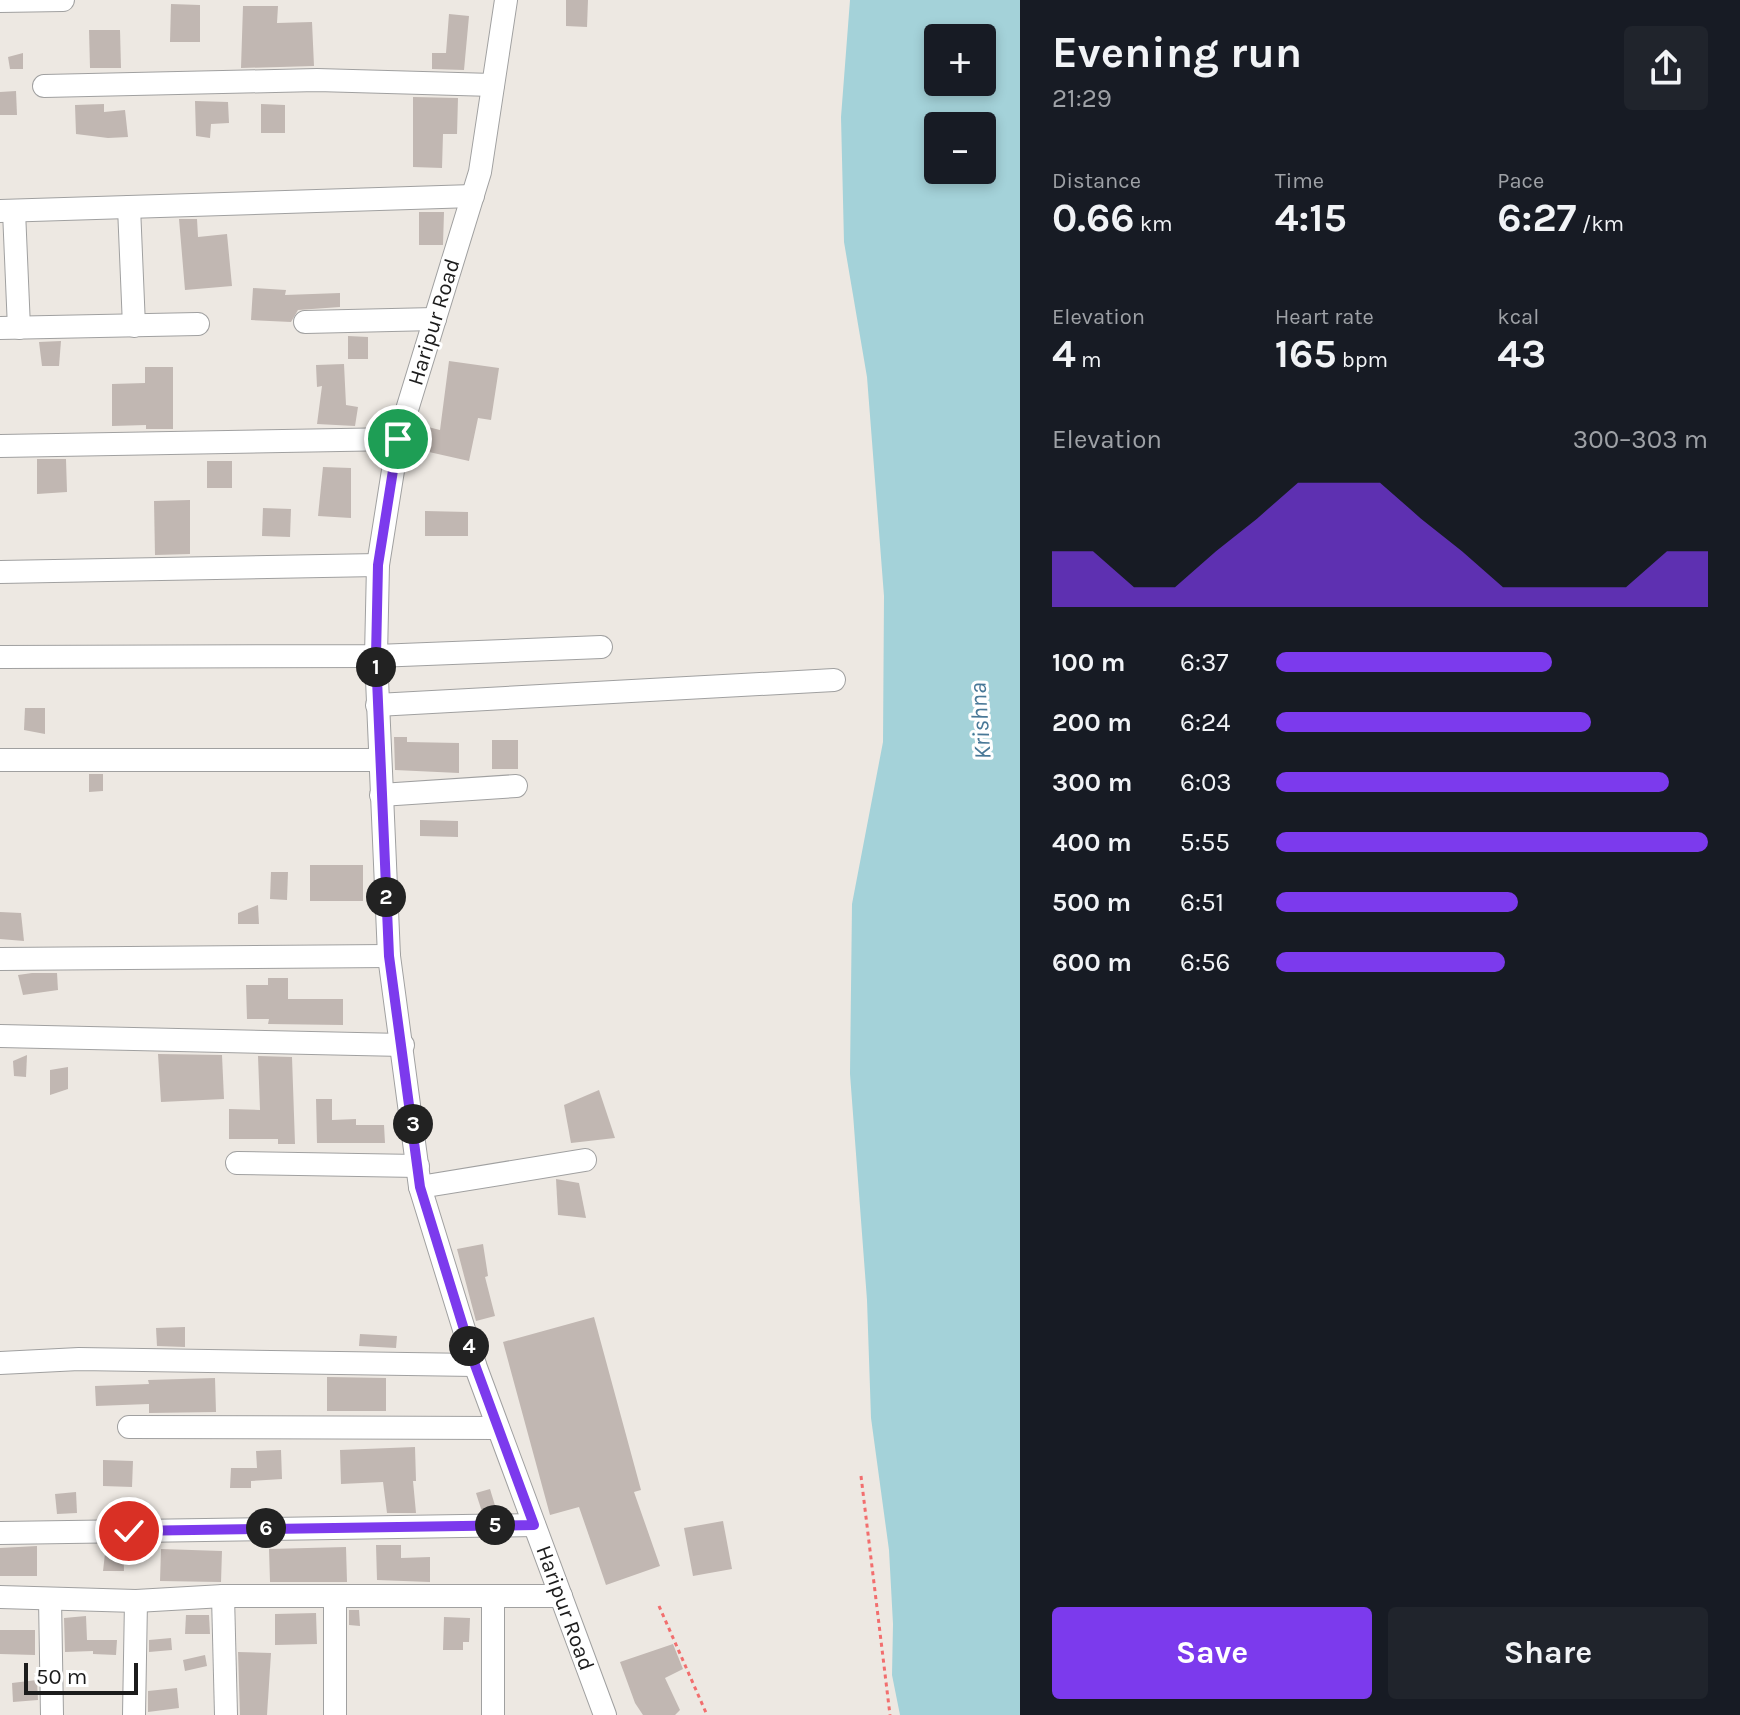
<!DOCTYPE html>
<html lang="en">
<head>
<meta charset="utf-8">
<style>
	body { margin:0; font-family:Karla,sans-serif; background:#20242c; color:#f1f3f6; height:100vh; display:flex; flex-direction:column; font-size:30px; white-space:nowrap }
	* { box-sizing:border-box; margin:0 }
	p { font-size:26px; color:#9ea1a6 }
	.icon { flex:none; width:44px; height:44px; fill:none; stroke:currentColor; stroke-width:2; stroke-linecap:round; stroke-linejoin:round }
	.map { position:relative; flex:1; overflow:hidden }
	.sheet { display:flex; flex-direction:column; background:#171b24; width:720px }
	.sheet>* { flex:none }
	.tools { position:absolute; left:924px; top:24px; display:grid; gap:16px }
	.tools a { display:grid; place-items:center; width:72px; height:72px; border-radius:8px; background:#171b24; box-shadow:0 4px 12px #0003; font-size:40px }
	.scale { position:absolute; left:24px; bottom:20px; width:114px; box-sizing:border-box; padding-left:8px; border:4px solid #1c1c1c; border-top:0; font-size:22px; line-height:28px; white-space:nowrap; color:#1c1c1c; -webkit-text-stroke:6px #fff; paint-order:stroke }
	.pin { position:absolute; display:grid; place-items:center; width:68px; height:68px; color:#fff; margin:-34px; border:4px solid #fff; border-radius:50%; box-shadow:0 2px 8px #0007 }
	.km { position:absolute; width:40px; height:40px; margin:-20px; border-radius:50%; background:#222; color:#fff; font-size:22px; line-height:40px; text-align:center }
	.round { display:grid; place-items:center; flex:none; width:84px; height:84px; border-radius:8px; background:#20242c }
	.overview { display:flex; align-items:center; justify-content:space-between; height:136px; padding:0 32px }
	h1 { font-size:44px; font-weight:700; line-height:60px }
	.metrics { display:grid; grid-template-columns:repeat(3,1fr); gap:12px; height:136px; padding:8px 32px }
	.metrics div { display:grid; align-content:center }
	.metrics b { font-size:40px; font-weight:700 }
	.metrics small { font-size:22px; font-weight:400 }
	.metrics p { font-size:22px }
	.chart { height:224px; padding:16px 32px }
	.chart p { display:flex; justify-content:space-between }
	.chart svg { width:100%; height:144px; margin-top:8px; fill:#7c3aed; opacity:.7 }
	.button { display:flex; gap:16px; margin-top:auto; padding:16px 32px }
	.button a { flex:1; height:92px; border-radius:8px; background:#7c3aed; color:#fff; font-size:32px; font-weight:700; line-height:92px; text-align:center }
	.button a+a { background:#20242c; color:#f1f3f6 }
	ul { padding:0 32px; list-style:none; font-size:26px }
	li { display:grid; grid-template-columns:128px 96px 1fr; align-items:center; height:60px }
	li i { height:20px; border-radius:10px; background:#7c3aed }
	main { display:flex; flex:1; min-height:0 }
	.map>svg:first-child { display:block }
	.water { fill:#a4d2d9; fill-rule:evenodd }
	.building { fill:#c1b7b2 }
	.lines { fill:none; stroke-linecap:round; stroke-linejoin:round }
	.minor-casing { stroke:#a0a0a0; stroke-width:24 }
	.path { stroke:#f26e6e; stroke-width:3; stroke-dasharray:4 4; stroke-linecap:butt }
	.minor { stroke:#fff; stroke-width:22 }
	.route-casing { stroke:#fff; stroke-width:16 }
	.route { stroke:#7c3aed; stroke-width:10 }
	.labels { text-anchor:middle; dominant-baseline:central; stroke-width:6; stroke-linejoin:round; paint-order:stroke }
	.street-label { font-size:22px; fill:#1c1c1c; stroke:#fff }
	.water-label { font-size:24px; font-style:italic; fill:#487897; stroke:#fff }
</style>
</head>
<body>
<main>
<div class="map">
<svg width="1020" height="1715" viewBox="0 0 1020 1715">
	<rect width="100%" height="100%" fill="#ede8e2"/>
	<!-- water -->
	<path class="water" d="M850,0H1020V1715H900L892,1675L893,1624L889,1550L871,1418L867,1300L850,1074L852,904L883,742L884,596L867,377L844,242L841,117ZM938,38H982V82H938ZM938,126H982V170H938Z"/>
	<!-- building -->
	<g class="building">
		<path d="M566,0H588L587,27L566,26Z"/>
		<path d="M171,4L200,5V42H170Z"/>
		<path d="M243,6H278L277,23L312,22L314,66L241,68Z"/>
		<path d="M449,14L469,16L464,70L432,69V53H446Z"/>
		<path d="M89,30H120L121,68H90Z"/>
		<path d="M23,53V69H10L8,57Z"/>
		<path d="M16,91L17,115H0V92Z"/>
		<path d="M413,97L458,98L457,134H443L442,168L413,167Z"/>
		<path d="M195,101L228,102L229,123L211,124L210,138L196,136Z"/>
		<path d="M104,104V112L125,110L128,137L108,138L76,134L75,105Z"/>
		<path d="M261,104L285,105V133H261Z"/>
		<path d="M419,212H444L443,245H419Z"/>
		<path d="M179,219H197L198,237L227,234L232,286L185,290Z"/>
		<path d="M253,288L286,290L285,295L340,293V307L298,310L291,322L251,320Z"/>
		<path d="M348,336L368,337V359H348Z"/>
		<path d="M61,341L59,366H42L39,342Z"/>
		<path d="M449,361L499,368L491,420L478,418L469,461L429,452L428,427L440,430Z"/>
		<path d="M344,364L346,405L358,407L355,426L317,424L322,386L317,387L316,365Z"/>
		<path d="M145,367H173V429H146V425L112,426V384L145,383Z"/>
		<path d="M37,459H66L67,492L37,494Z"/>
		<rect x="207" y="461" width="25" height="27"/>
		<path d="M323,467L351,468V518L318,516Z"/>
		<path d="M190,500V554L155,555L154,501Z"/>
		<path d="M263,508L291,509L290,537L262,536Z"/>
		<path d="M425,511L468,512V536H425Z"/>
		<path d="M25,708H45V734L24,730Z"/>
		<path d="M394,737H407V742L459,743V773L395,770Z"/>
		<rect x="492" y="740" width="26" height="29"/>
		<path d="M89,774H103V791L89,792Z"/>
		<path d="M420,820L458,821V837L420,836Z"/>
		<rect x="310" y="865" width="53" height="36"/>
		<path d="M271,872H288L287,900L270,899Z"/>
		<path d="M258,905L259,924H238V913Z"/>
		<path d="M0,912L21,913L24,941L0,939Z"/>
		<path d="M32,973H57L58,990L23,995L18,975Z"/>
		<path d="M268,978H288V999H343V1025L268,1024L269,1019H247L246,985H268Z"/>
		<path d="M158,1054L222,1055L224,1099L161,1102Z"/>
		<path d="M27,1055L26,1077L14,1076L13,1061Z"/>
		<path d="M258,1056L292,1057L295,1144H278V1139H229V1109L260,1110Z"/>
		<path d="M68,1067V1089L50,1095V1070Z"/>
		<path d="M599,1090L615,1138L571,1143L564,1105Z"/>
		<path d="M316,1099H332V1120L356,1119V1125H384L385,1143H317Z"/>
		<path d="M556,1179L579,1183L586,1218L558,1215Z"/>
		<path d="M483,1244L488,1276L485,1277L495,1316L476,1321L457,1249Z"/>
		<path d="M594,1317L641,1490L634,1492L660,1566L606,1585L579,1507L550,1515L503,1342Z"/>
		<path d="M185,1327V1347L157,1346L156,1328Z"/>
		<path d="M360,1334L397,1336L396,1348L359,1346Z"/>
		<path d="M327,1377L386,1378V1411H327Z"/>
		<path d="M215,1378L216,1412L149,1413V1404L96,1406L95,1386L149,1384L148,1380Z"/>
		<path d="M415,1447L416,1481H413L416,1513H387L383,1482L341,1484L340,1450Z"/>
		<path d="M281,1450L282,1479L251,1481V1488H230L231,1468H257L256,1451Z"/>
		<path d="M103,1460L133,1461L132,1487L103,1486Z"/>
		<path d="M490,1489L497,1512H482L476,1493Z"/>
		<path d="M76,1492L77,1513L57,1514L55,1494Z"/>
		<path d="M723,1521L732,1569L693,1576L684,1528Z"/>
		<path d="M106,1545H123L124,1571H103Z"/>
		<path d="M376,1545H401V1558L430,1557V1582L377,1580Z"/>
		<path d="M37,1546V1576H0V1548Z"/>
		<path d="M346,1547L347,1582H270L269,1549Z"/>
		<path d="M161,1549L222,1551L221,1582L160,1581Z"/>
		<path d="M349,1610H359L360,1626L349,1625Z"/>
		<path d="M316,1613L317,1644L275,1645V1614Z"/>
		<path d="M186,1615H209L210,1634H185Z"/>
		<path d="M86,1616L87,1640H117L116,1655L93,1654V1651L65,1652L64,1618Z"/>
		<path d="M444,1617L470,1618L469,1642H463V1650H443Z"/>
		<path d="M0,1630H35V1655L0,1654Z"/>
		<path d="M171,1638L172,1650L149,1652V1640Z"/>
		<path d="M673,1644L683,1669L665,1678L680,1710L675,1715H643L635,1703L620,1662Z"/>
		<path d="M238,1652L271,1653L267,1715H240Z"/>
		<path d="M205,1655L207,1666L185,1671L183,1660Z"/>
		<path d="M37,1680L38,1700L13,1702L12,1683Z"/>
		<path d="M177,1688L179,1708L148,1712V1691Z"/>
	</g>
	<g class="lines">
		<!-- minor casing -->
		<g class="minor-casing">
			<g id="minor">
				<path d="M506,0L480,172L398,439L378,565L376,656L389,956L420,1187L475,1365L605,1715"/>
				<path d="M0,1L63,0"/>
				<path d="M44,86L317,80L493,85"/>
				<path d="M129,207L134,326"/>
				<path d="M0,211L473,196"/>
				<path d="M14,211L19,328"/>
				<path d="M305,322L435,319"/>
				<path d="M0,328L198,324"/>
				<path d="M0,446L398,439"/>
				<path d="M0,572L378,565"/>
				<path d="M0,657L376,656L601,647"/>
				<path d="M377,705L834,680"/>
				<path d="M0,760H379"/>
				<path d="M381,795L516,786"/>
				<path d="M0,959L389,956"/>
				<path d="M0,1036L403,1045"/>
				<path d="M237,1163L418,1166"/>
				<path d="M420,1187L585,1160"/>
				<path d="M0,1363L79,1359L475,1365"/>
				<path d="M129,1427L498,1428"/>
				<path d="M0,1533L534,1525"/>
				<path d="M223,1596L226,1715"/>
				<path d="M493,1596V1715"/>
				<path d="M0,1597L136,1601L223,1596H561"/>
				<path d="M335,1598V1715"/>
				<path d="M50,1599L52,1715"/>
				<path d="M134,1715L136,1601"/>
			</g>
		</g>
		<!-- path -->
		<g class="path">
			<path d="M861,1476L890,1715"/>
			<path d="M659,1606L707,1715"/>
		</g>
		<!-- minor -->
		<use href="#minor" class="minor"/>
	</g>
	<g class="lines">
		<!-- route casing -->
		<g class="route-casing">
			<path id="route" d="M129,1531L534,1525L475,1365L420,1187L389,956L376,656L378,565L398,439"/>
		</g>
		<!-- route -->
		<use href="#route" class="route"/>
	</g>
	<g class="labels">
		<!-- street labels -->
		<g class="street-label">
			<text transform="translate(434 322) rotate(-73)">Haripur Road</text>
			<text transform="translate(565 1608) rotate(70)">Haripur Road</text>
		</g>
		<!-- water labels -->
		<g class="water-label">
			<text transform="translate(980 721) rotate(-94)">Krishna</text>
		</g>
	</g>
</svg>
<div class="tools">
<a>+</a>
<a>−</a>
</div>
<div class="scale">50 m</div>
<div class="pin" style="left:398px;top:439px;background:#1e9e55"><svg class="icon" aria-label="arrive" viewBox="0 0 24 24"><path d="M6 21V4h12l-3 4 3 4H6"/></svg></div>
<div class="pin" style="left:129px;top:1531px;background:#d93025"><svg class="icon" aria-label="check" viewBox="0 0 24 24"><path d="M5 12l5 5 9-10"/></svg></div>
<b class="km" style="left:376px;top:667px">1</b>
<b class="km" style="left:386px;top:897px">2</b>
<b class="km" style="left:413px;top:1124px">3</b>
<b class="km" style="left:469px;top:1346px">4</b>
<b class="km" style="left:495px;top:1525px">5</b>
<b class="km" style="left:266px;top:1528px">6</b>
</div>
<section class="sheet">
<div class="overview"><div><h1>Evening run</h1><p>21:29</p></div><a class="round"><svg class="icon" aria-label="share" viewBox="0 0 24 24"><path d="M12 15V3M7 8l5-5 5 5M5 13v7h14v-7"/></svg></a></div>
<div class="metrics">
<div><p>Distance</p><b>0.66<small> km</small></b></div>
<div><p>Time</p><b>4:15</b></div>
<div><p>Pace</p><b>6:27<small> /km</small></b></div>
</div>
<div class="metrics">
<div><p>Elevation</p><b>4<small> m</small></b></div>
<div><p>Heart rate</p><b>165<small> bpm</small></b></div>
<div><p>kcal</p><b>43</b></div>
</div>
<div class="chart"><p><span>Elevation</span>300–303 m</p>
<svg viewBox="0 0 160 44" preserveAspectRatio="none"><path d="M0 44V27L10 27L20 38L30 38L40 27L50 17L60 6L70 6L80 6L90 17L100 27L110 38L120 38L130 38L140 38L150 27L160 27V44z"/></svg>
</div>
<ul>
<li><b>100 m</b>6:37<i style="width:64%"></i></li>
<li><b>200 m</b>6:24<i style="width:73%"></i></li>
<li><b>300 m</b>6:03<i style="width:91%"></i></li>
<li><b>400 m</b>5:55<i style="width:100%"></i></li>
<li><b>500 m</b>6:51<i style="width:56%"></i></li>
<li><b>600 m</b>6:56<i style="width:53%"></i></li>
</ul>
<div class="button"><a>Save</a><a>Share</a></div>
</section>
</main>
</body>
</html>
